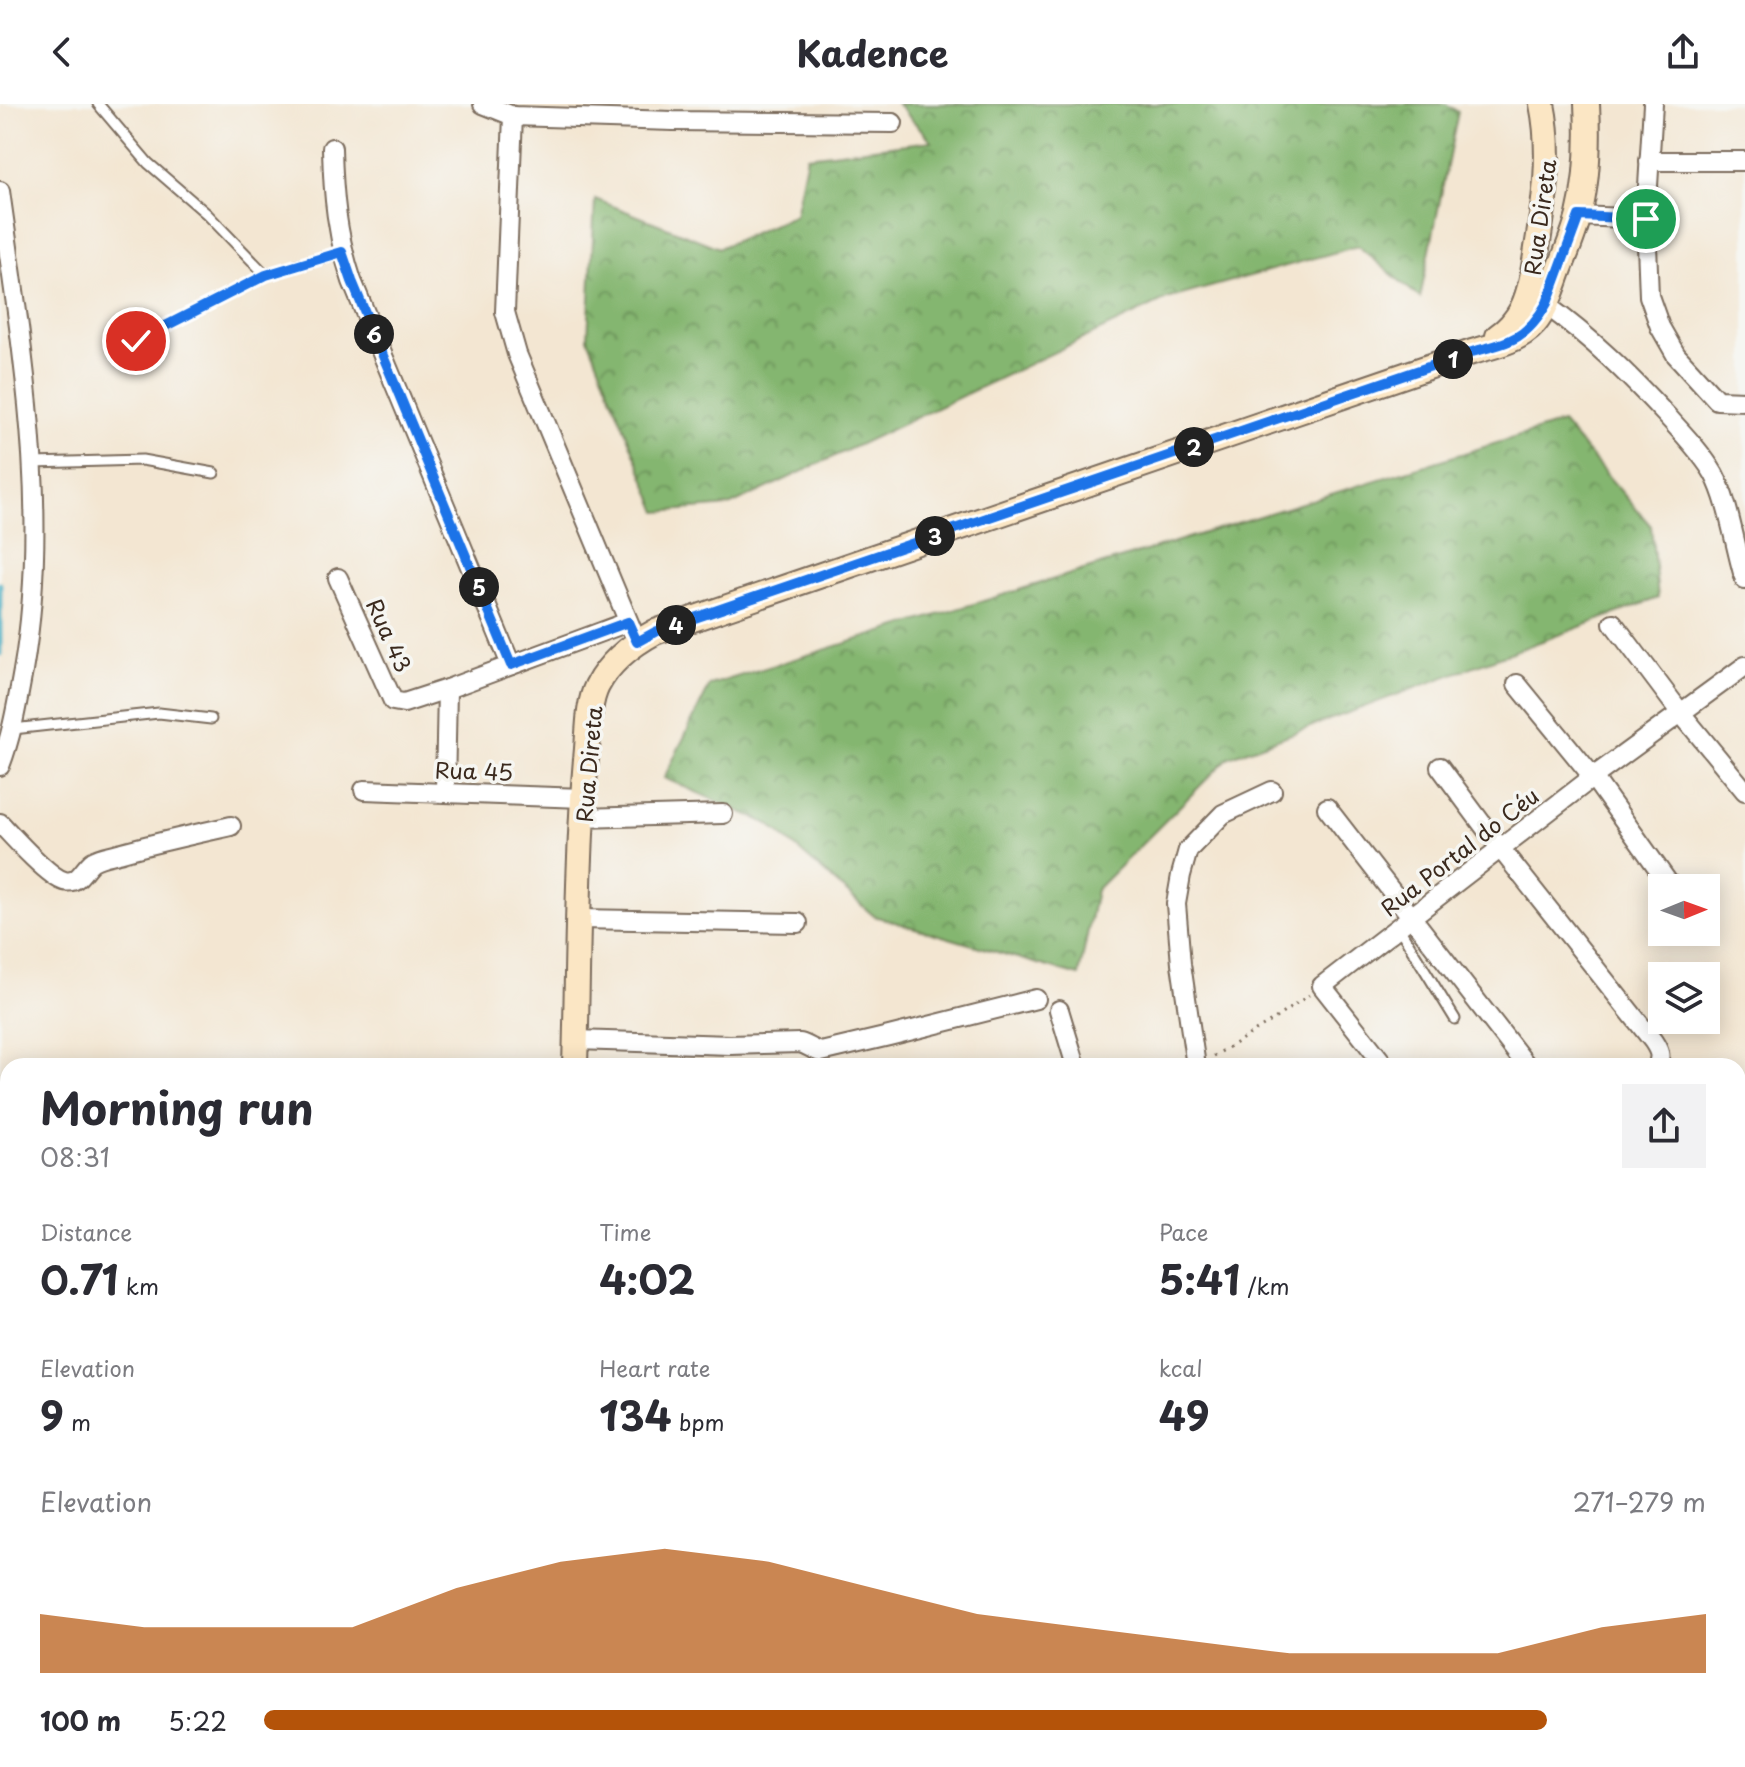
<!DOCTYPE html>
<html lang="en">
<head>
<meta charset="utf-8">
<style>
	body { margin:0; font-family:"Playpen Sans",sans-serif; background:#f2f2f3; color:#2b2b33; height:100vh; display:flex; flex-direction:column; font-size:30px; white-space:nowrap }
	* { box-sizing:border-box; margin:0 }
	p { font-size:26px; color:#7c7c81 }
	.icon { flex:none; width:44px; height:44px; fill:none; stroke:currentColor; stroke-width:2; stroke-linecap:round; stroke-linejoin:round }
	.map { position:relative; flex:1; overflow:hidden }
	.sheet { position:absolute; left:0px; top:954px; width:1746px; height:710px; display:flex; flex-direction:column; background:#fff; border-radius:24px 24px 0 0; box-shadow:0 4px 20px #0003 }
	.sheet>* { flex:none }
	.needle { width:52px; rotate:89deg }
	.fabs { position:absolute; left:1648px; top:770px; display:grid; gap:16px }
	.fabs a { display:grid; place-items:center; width:72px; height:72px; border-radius:0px; background:#fff; box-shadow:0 4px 20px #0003; font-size:40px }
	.pin { position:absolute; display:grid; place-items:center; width:68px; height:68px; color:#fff; margin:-34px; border:4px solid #fff; border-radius:50%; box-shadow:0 2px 8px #0007 }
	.km { position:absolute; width:40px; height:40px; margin:-20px; border-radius:50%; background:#222; color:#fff; font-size:22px; line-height:40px; text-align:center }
	.round { display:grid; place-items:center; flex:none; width:84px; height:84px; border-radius:0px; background:#f2f2f3 }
	.head { display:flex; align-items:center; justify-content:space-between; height:136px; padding:0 40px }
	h1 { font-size:44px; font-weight:700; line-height:60px }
	.stats { display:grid; grid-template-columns:repeat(3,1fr); gap:12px; height:136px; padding:8px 40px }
	.stats div { display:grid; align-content:center }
	.stats b { font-size:40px; font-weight:700 }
	.stats small { font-size:22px; font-weight:400 }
	.stats p { font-size:22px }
	.chart { height:224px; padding:16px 40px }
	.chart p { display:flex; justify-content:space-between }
	.chart svg { width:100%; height:144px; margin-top:8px; fill:#b45309; opacity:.7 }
	ul { padding:0 40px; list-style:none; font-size:26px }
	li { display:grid; grid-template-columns:128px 96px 1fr; align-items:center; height:60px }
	li i { height:20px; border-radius:10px; background:#b45309 }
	header { display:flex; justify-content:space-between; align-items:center; height:104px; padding:0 40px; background:#fff; font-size:36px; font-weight:700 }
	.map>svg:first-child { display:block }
	.forest { fill:url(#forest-crowns); stroke:#607047; stroke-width:2 }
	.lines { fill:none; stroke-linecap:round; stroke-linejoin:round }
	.stream { stroke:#44aec3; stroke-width:5 }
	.river { stroke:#44aec3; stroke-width:32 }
	.lane-casing { stroke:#7b6c5d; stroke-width:13 }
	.street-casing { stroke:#7b6c5d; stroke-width:22 }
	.secondary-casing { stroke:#7b6c5d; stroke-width:28 }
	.primary-casing { stroke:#7b6c5d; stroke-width:32 }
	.path { stroke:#7b6c5d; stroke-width:3; stroke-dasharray:2 6; stroke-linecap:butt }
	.lane { stroke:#fff; stroke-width:9 }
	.street { stroke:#fff; stroke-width:18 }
	.secondary { stroke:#fbe6c4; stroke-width:24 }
	.primary { stroke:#f6c06b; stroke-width:28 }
	.route-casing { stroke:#fff; stroke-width:16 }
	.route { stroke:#1a73e8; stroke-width:10 }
	.labels { text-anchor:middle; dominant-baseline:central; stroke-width:7; stroke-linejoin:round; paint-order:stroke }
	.street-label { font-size:22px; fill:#3b2a1e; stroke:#f6f6f2 }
</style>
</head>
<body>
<header><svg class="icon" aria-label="back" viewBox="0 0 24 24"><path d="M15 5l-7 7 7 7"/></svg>Kadence<svg class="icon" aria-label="share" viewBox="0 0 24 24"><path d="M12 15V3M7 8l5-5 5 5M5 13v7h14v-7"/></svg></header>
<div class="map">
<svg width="1745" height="1663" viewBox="0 0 1745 1663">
	<defs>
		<pattern id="forest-crowns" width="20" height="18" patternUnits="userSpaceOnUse" patternTransform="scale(2)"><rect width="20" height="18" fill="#84b670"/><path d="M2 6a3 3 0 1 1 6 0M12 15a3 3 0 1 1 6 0" fill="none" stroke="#6d945b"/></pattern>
	</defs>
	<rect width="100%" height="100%" fill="#f6f6f2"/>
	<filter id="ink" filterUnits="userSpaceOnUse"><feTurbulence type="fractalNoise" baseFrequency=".0125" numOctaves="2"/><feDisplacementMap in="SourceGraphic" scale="16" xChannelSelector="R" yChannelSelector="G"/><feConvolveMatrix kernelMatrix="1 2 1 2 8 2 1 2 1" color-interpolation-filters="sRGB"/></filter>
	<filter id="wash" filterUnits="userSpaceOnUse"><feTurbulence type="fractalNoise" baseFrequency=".006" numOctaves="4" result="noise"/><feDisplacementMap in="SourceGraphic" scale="32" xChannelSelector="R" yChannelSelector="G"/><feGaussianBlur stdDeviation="1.8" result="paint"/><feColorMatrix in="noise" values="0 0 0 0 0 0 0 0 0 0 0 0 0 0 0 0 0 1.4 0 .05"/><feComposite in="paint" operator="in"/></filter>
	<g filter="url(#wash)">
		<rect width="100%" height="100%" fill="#f3e6d2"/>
		<!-- forest -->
		<g class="forest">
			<path d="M897,0H1446L1458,8L1420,194L1358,142L1167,195L729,402L658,408L588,234L595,95L719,144L795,111L807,52L932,37Z"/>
			<path d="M1562,319L1651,422L1658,494L1229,653L1096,786L1079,872L874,812L769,720L664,674L710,581Z"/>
			<path d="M1738,1004L1745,1013V1147L1738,1179Z"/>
			<path d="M1738,1241L1745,1247V1485H1738Z"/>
			<path d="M684,1656H1276L1265,1663H684Z"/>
		</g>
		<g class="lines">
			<!-- stream -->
			<path class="stream" d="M0,480V550"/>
			<!-- river -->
			<path class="river" d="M976,1663L978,1656"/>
		</g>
	</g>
	<g filter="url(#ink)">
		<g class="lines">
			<!-- lane casing -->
			<g class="lane-casing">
				<g id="lane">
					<path d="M98,0L148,59L207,110L266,171"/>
					<path d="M136,237L266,171L342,148"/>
					<path d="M33,359L142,356L214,369"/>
					<path d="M13,625L159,609L211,615"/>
					<path d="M1399,824L1455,915"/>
					<path d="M0,1285L8,1284"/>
					<path d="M0,1490L8,1489"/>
				</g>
			</g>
			<!-- street casing -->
			<g class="street-casing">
				<g id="street">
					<path d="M483,0L513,12L673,17L893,19"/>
					<path d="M513,12L505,208L517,250L637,538"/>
					<path d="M332,44C333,91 337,132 352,177L511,561"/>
					<path d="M1649,57H1745"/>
					<path d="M0,87C22,246 51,406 23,567C17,600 12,631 0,662"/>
					<path d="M1579,112L1646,115L1649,192L1660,223L1676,251L1717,296L1745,297"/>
					<path d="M1646,115L1653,0"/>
					<path d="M1546,201C1593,235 1628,270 1668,313C1684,331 1702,349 1714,370C1729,398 1735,444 1745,476"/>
					<path d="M338,474L393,597L404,599L447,585L628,518"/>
					<path d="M1613,519L1680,608L1745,687"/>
					<path d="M1517,580L1593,673L1672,784"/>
					<path d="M1440,663L1500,744L1653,937C1659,946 1662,952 1657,962"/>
					<path d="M364,686L583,694"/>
					<path d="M445,688L447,585"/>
					<path d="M1327,704L1527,962"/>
					<path d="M582,714L723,710"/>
					<path d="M0,719C12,732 49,773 64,777C79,781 83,764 93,757C101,752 113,751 122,748C158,738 195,730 231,722"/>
					<path d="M578,815L798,819"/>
					<path d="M1059,906L1076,962"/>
					<path d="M576,936L730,941L800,939C808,941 813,946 821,948L889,932L1036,895"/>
					<path d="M1196,962L1181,860L1176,800L1181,771L1188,746L1223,710L1272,687"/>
					<path d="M1385,962L1322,882L1593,673L1745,562"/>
					<path d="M856,1656L858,1663"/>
					<path d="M360,1663L364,1656"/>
					<path d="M507,1663V1656"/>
					<path d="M627,1663V1656"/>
				</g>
			</g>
			<!-- secondary casing -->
			<g class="secondary-casing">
				<g id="secondary">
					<path d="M1498,232C1509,225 1516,216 1522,205C1531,186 1534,164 1537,144C1545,96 1552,48 1542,0"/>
					<path d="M575,962C578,860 577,757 586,655C589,632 587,602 597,582C610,557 631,541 655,528L1472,248C1493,242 1519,237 1534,220C1546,206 1552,187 1558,170C1565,151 1574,131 1579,111C1588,75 1589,37 1587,0"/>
					<path d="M1738,1624H1745"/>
				</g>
			</g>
			<!-- primary casing -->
			<g class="primary-casing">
				<g id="primary">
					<path d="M1738,1541L1745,1539"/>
					<path d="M1738,1591L1745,1590"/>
					<path d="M1362,1663L1374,1656"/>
					<path d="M1468,1663L1484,1656"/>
				</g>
			</g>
			<!-- path -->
			<g class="path">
				<path d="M1214,952L1267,920L1309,891"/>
				<path d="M1578,1663L1608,1656"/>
			</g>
			<!-- lane -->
			<use href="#lane" class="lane"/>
			<!-- street -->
			<use href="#street" class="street"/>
			<!-- secondary -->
			<use href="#secondary" class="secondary"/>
			<!-- primary -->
			<use href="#primary" class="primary"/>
		</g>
	</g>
	<g class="lines" filter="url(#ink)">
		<!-- route casing -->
		<g class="route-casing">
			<path id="route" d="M136,237L266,171L342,148L352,177L511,561L628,518L637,538L655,528L677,520L1472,248C1510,238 1527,235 1547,199L1579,112L1646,115"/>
		</g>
		<!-- route -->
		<use href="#route" class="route"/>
	</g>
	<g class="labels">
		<!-- street labels -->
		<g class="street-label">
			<text transform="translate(1539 113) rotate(-82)">Rua Direta</text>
			<text transform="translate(390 531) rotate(66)">Rua 43</text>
			<text transform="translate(588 660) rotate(-85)">Rua Direta</text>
			<text transform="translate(474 666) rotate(2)">Rua 45</text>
			<text transform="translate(1459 747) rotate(-38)">Rua Portal do Céu</text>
		</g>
	</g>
</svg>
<div class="fabs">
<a><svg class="needle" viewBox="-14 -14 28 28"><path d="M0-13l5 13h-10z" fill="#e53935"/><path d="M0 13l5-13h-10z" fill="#7c7c81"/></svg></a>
<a><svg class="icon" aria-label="layers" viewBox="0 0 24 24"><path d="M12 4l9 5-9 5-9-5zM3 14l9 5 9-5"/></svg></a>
</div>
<div class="pin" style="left:1646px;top:115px;background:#1e9e55"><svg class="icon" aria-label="arrive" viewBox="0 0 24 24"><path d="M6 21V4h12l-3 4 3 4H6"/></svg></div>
<div class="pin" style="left:136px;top:237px;background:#d93025"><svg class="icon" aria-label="check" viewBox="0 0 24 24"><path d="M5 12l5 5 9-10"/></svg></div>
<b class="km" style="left:1453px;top:255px">1</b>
<b class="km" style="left:1194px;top:343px">2</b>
<b class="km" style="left:935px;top:432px">3</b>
<b class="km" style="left:676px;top:521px">4</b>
<b class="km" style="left:479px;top:483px">5</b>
<b class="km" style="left:374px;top:230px">6</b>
<section class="sheet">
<div class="head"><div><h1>Morning run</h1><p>08:31</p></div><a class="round"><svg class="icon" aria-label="share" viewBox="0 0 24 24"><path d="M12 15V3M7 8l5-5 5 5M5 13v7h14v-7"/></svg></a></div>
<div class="stats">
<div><p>Distance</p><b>0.71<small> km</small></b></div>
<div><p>Time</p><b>4:02</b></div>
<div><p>Pace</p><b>5:41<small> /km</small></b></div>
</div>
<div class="stats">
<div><p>Elevation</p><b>9<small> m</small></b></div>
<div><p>Heart rate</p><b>134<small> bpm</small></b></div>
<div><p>kcal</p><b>49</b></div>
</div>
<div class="chart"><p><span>Elevation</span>271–279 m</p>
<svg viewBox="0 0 160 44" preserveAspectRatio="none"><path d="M0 44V26L10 30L20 30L30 30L40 18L50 10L60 6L70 10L80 18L90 26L100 30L110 34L120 38L130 38L140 38L150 30L160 26V44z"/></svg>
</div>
<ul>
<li><b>100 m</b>5:22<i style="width:89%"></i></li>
</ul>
</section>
</div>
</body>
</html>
